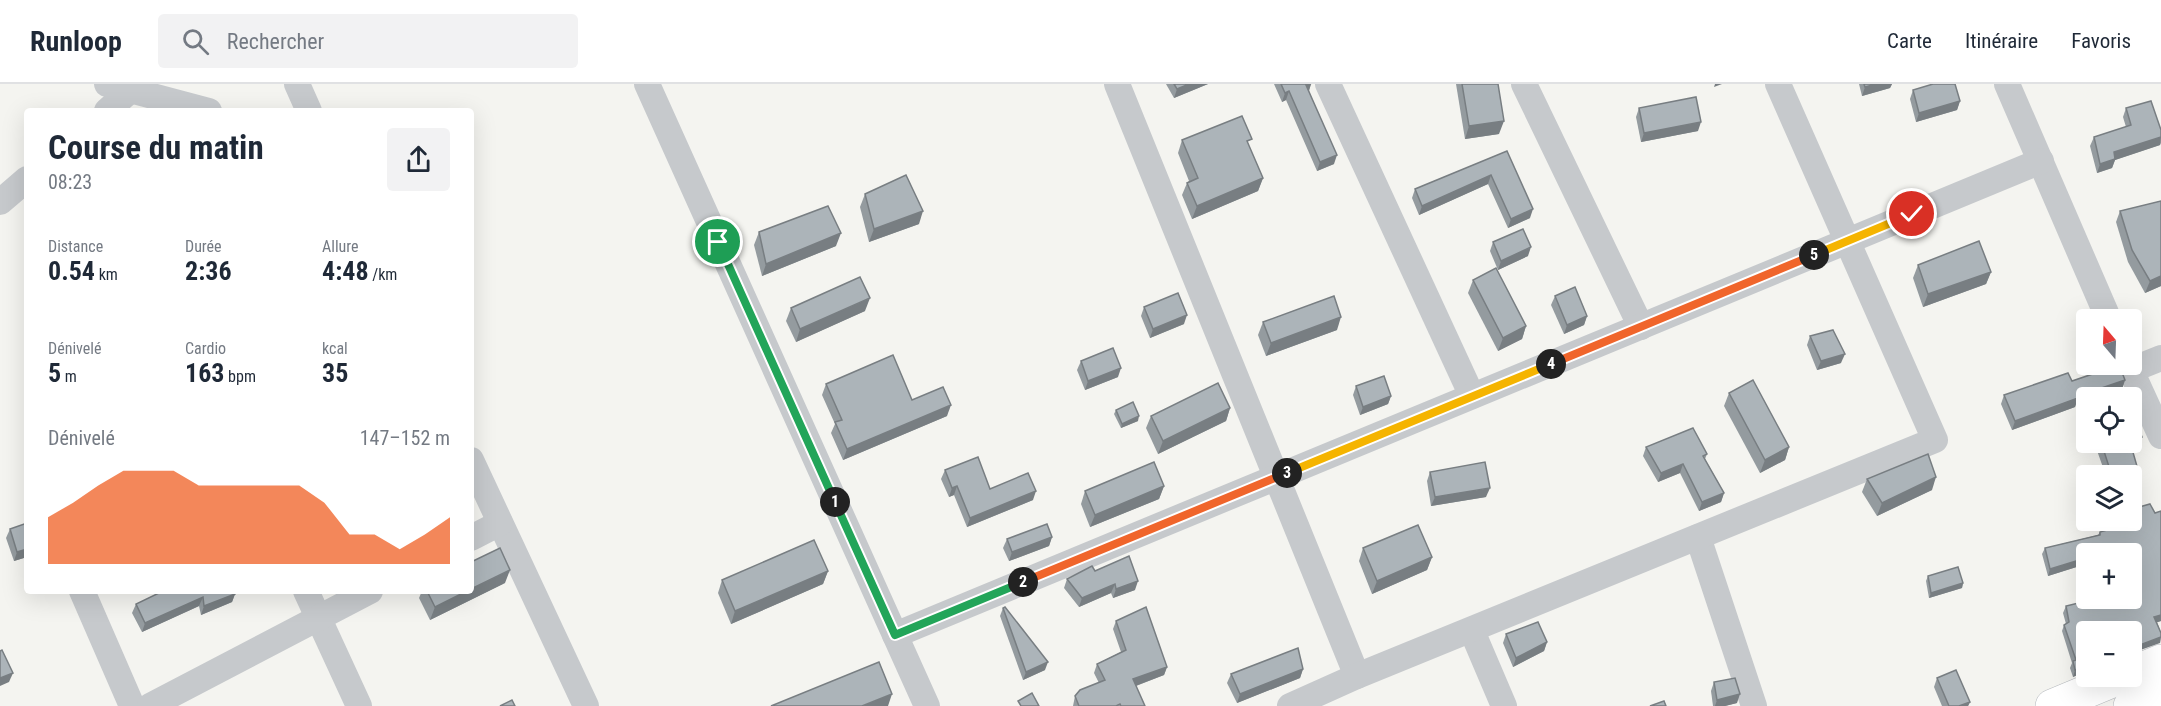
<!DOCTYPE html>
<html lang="fr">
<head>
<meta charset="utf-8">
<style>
	body { margin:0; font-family:"Roboto Condensed",sans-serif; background:#f2f2f3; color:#1f2937; height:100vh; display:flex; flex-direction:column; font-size:22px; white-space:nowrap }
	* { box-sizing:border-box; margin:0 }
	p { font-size:20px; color:#747a83 }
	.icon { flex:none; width:33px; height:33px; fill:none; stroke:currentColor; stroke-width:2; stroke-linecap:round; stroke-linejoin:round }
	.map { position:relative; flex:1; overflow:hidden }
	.drawer { position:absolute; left:24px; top:24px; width:450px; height:486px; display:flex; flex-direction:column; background:#fff; border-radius:6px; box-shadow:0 6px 24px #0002 }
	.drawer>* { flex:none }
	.needle { width:39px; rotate:341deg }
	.tools { position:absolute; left:2076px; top:225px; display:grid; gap:12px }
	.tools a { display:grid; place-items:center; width:66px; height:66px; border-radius:6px; background:#fff; box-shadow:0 6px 24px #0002; font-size:30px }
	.pin { position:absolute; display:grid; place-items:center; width:51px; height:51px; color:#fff; margin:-26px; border:3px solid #fff; border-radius:50%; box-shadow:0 2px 6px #0007 }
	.km { position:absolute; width:30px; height:30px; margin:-15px; border-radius:50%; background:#222; color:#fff; font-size:16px; line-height:30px; text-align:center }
	.round { display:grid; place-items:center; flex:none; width:63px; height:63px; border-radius:6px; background:#f2f2f3 }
	.summary { display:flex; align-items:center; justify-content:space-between; height:102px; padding:0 24px }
	h1 { font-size:33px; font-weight:700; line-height:45px }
	.stats { display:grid; grid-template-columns:repeat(3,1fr); gap:9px; height:102px; padding:6px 24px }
	.stats div { display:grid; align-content:center }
	.stats b { font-size:26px; font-weight:700 }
	.stats small { font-size:16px; font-weight:400 }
	.stats p { font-size:16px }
	.chart { height:168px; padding:12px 24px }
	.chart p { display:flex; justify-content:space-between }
	.chart svg { width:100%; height:108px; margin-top:6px; fill:#ef5515; opacity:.7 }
	header { display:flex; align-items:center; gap:36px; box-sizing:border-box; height:84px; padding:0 30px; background:#fff; border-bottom:2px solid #e0e1e3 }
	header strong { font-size:28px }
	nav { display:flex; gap:33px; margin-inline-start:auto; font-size:21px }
	.search { width:420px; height:54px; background:#f2f2f3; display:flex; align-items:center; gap:15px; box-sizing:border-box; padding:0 21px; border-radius:6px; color:#747a83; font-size:22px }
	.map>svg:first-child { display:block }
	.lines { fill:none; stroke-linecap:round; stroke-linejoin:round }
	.major-casing { stroke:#b6babe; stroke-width:34 }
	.minor { stroke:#c6c9cc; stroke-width:26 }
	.major { stroke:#fff; stroke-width:33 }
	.wall { fill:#949b9f }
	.shaded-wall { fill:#787e82 }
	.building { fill:#acb4b9; stroke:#787e82; stroke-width:1.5 }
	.split-1-casing { stroke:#fff; stroke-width:12 }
	.split-2-casing { stroke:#fff; stroke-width:12 }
	.split-3-casing { stroke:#fff; stroke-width:12 }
	.split-4-casing { stroke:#fff; stroke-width:12 }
	.split-5-casing { stroke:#fff; stroke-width:12 }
	.split-6-casing { stroke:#fff; stroke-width:12 }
	.split-1 { stroke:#22a559; stroke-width:8 }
	.split-2 { stroke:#22a559; stroke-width:8 }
	.split-3 { stroke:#f0652b; stroke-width:8 }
	.split-4 { stroke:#f5b400; stroke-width:8 }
	.split-5 { stroke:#f0652b; stroke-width:8 }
	.split-6 { stroke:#f5b400; stroke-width:8 }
</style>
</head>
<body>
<header>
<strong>Runloop</strong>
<div class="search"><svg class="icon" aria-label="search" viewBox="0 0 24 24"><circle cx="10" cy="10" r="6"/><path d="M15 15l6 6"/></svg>Rechercher</div>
<nav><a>Carte</a><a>Itinéraire</a><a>Favoris</a></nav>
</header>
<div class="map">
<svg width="2161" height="622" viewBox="0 0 2161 622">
	<rect width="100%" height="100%" fill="#f4f4f0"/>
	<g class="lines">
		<!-- major casing -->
		<g class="major-casing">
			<g id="major">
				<path d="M2132,589L2161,577"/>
				<path d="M2052,622L2124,592"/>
				<path d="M2130,622L2161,609"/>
			</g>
		</g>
		<!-- minor -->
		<g class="minor">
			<path d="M107,0L209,27"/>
			<path d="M297,0L309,27"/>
			<path d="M647,0L927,622"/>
			<path d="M1117,0L1357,592"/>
			<path d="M1328,0L1472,312"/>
			<path d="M1524,0L1641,243"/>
			<path d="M2007,0L2109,236"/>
			<path d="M107,27L137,0"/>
			<path d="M0,118L27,95"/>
			<path d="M2128,280L2161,352"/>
			<path d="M2131,286L2161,274"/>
			<path d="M471,376L586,622"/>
			<path d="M1698,453L1754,622"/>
			<path d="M471,454L500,439"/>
			<path d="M82,507L132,622"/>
			<path d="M306,507L359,622"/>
			<path d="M1472,547L1504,622"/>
			<path d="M895,551L2041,77"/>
			<path d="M150,622L370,507"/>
			<path d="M1290,622L1357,592L1935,356L1778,0"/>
		</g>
		<!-- major -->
		<use href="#major" class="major"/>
	</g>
	<!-- wall -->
	<g class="wall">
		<path d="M1166,0H1208L1174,14Z"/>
		<path d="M1274,0H1311L1309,7L1334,80L1317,87L1286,16L1282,18Z"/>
		<path d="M1456,0H1498L1499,50L1465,55Z"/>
		<path d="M1859,0H1892L1890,4L1862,12Z"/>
		<path d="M1913,6L1960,17L1957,26L1916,38L1910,15Z"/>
		<path d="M1639,24L1698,47L1641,58L1636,33Z"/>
		<path d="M2126,24L2161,46V59L2160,61L2115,76L2112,84L2097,89L2090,62L2094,53L2126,43L2123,33Z"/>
		<path d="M1182,56L1249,62L1263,94L1258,107L1192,135L1182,111L1187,99L1189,97L1178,69Z"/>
		<path d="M1507,67L1530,134L1508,144L1488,100L1419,131L1412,114L1415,105Z"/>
		<path d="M865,110L919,140L869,158L860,123Z"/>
		<path d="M2161,117V202L2145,209L2128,178L2116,138L2120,127Z"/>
		<path d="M759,148L836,162L762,192L754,161Z"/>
		<path d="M1493,158L1528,172L1498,186L1490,167Z"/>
		<path d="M1918,181L1991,188L1986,200L1923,223L1913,194Z"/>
		<path d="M1473,196L1526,242L1522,255L1498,267L1468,209Z"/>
		<path d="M1555,212L1587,232L1584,241L1564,250L1551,221Z"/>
		<path d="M1144,223L1184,240L1150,254L1141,232Z"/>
		<path d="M791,224L865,227L796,258L786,237Z"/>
		<path d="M1263,238L1337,246L1266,272L1258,251Z"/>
		<path d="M1810,252L1841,279L1817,286L1807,261Z"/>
		<path d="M1081,277L1118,293L1085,306L1077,286Z"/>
		<path d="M2125,296L2122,305L2076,320L2075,323L2012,346L2001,320L2004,311L2072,297Z"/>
		<path d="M826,300L912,316L947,332L843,376L831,349L835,340L822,311Z"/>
		<path d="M1356,302L1391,312L1388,320L1360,331L1353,311Z"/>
		<path d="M1729,309L1789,363L1785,376L1760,389L1724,322Z"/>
		<path d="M1230,324L1226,337L1158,370L1146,344L1151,332Z"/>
		<path d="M1116,326L1138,337L1121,344L1114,330Z"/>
		<path d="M2142,353L2139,362L2131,365L2141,396L2137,405L2132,392H2106L2094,358H2132Z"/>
		<path d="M1646,363L1707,370L1705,375L1724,409L1721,418L1699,427L1680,389L1658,398L1643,372Z"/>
		<path d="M945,386L990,405L1033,416L967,443L954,411L949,413L941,395Z"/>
		<path d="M1430,388L1486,413L1431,422L1427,397Z"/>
		<path d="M1867,395L1932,406L1877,432L1862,408Z"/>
		<path d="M1164,402L1159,415L1090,443L1081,420L1085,407Z"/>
		<path d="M2161,427V537L2157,538L2161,549L2160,559L2132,548L2086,587L2073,593L2070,584L2072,579L2062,547L2064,541L2066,540L2063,529L2066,522L2132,514V470H2086V480L2048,492L2042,470L2045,464L2098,451L2100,448L2110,445L2109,436H2132Z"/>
		<path d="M10,445L27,473L14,477L6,454Z"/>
		<path d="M1052,453L1049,462L1009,477L1003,464L1007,455Z"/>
		<path d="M1363,464L1432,473L1427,486L1372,510L1359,477Z"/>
		<path d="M828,487L823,500L731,540L718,509L722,496Z"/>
		<path d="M1095,487L1135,506L1113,514L1111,509L1079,523L1064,504L1067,495Z"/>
		<path d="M1928,492L1963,499L1962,504L1929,514L1926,497Z"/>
		<path d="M505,499L430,536L419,514L422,507H471Z"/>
		<path d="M235,510L232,518L201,531L199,522L142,548L132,529L136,520Z"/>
		<path d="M1003,524L1045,586L1023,596L1000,532Z"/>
		<path d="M1116,537L1167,583L1164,591L1136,602L1145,622H1073L1075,612L1099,599L1094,589L1097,580L1121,568L1113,545Z"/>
		<path d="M1506,550L1547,558L1544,567L1513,583L1503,559Z"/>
		<path d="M1303,585L1300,594L1237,619L1227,599L1231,590Z"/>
		<path d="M1937,594L1970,618L1968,622H1942L1934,603Z"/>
		<path d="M1714,598L1737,619L1725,622H1713L1711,607Z"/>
	</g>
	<!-- shaded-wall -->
	<g class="shaded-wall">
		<path d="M1189,0H1208L1174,14L1177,5Z"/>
		<path d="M1311,0L1308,9L1306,1Z"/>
		<path d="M1715,0H1722L1714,3Z"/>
		<path d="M1876,0H1892L1890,4L1862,12L1865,3Z"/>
		<path d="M1289,7L1286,16L1282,18L1285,9Z"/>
		<path d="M1960,17L1957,26L1916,38L1919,29Z"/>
		<path d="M1504,37L1499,50L1465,55L1469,42Z"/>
		<path d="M1701,38L1698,47L1641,58L1644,49Z"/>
		<path d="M2161,53L2160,61L2115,76L2112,84L2097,89L2100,80L2114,68Z"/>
		<path d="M1337,71L1334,80L1317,87L1320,78Z"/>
		<path d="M1491,91L1488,100L1419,131L1422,122Z"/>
		<path d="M1263,94L1258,107L1192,135L1197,122Z"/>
		<path d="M1533,125L1530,134L1508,144L1511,135Z"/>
		<path d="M923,127L919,140L869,158L874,145Z"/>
		<path d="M841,149L836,162L762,192L766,180Z"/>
		<path d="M1531,163L1528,172L1498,186L1501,177Z"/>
		<path d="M1991,188L1986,200L1923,223L1928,210Z"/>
		<path d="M2161,192V202L2145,209L2150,197Z"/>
		<path d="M870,214L865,227L796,258L800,245Z"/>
		<path d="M1187,231L1184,240L1150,254L1153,245Z"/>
		<path d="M1587,232L1584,241L1564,250L1567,241Z"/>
		<path d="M1341,233L1337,246L1266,272L1271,259Z"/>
		<path d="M1526,242L1522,255L1498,267L1503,254Z"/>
		<path d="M1845,270L1841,279L1817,286L1821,277Z"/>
		<path d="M1121,284L1118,293L1085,306L1088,297Z"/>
		<path d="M2125,296L2122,305L2096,314H2086V317L2076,320L2075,323L2012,346L2015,337L2078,312Z"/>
		<path d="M1391,312L1388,320L1360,331L1363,323Z"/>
		<path d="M951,321L947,332L843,376L847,365Z"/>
		<path d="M1230,324L1226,337L1158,370L1163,357Z"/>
		<path d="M1139,332L1138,337L1121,344L1122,340Z"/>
		<path d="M2142,353L2139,362L2126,366L2129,358H2132V357Z"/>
		<path d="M1789,363L1785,376L1760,389L1765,376Z"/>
		<path d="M1683,380L1680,389L1658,398L1661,389Z"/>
		<path d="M1936,393L1932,406L1877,432L1882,419Z"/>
		<path d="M2141,396L2137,405L2132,406V397Z"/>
		<path d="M957,402L954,411L949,413L952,404Z"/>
		<path d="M1164,402L1159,415L1090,443L1095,431Z"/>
		<path d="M1490,404L1486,413L1431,422L1435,413Z"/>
		<path d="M1036,407L1033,416L967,443L970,434Z"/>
		<path d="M1724,409L1721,418L1699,427L1702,418Z"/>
		<path d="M1052,453L1049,462L1009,477L1012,468Z"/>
		<path d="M27,465V473L14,477L17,468Z"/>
		<path d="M1432,473L1427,486L1372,510L1377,497Z"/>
		<path d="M2086,474V480L2048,492L2050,485Z"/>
		<path d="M510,486L505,499L430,536L435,523L467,507H471V505Z"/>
		<path d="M828,487L823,500L731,540L735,527Z"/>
		<path d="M1138,497L1135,506L1113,514L1116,505Z"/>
		<path d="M1963,499L1962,504L1929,514L1931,509Z"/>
		<path d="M1115,500L1111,509L1079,523L1082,514Z"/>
		<path d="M235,510L232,518L201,531L204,522Z"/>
		<path d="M203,513L199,522L142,548L145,539Z"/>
		<path d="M2161,531V537L2152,540L2154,533Z"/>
		<path d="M2161,553L2160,559L2132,569V564Z"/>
		<path d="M1547,558L1544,567L1513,583L1516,574Z"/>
		<path d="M1048,578L1045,586L1023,596L1026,588Z"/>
		<path d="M2086,582V587L2073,593L2075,586Z"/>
		<path d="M1167,583L1164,591L1130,604L1133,595Z"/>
		<path d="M1303,585L1300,594L1237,619L1240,610Z"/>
		<path d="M13,589L9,598L0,602V594Z"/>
		<path d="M892,610L888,622H862Z"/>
		<path d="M1740,610L1737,619L1725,622H1715L1717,616Z"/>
		<path d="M1970,618L1968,622H1959Z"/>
	</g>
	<!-- building -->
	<g class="building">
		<path d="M1174,0H1189L1177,5Z"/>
		<path d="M1281,0H1311L1306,1L1337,71L1320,78L1289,7L1285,9Z"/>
		<path d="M1462,0H1498L1504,37L1469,42Z"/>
		<path d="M1864,0H1876L1865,3Z"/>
		<path d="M1933,0H1955L1960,17L1919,29L1913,6Z"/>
		<path d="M1696,13L1701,38L1644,49L1639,24Z"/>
		<path d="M2151,17L2161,46V53L2114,68L2115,75L2100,80L2094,53L2131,41L2126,24Z"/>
		<path d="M1242,32L1252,55L1247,57L1263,94L1197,122L1187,99L1198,94L1182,56Z"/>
		<path d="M1507,67L1533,125L1511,135L1491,91L1422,122L1415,105Z"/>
		<path d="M906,91L923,127L874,145L865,110Z"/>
		<path d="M2161,117V192L2150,197L2132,166L2120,127Z"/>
		<path d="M828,122L841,149L766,180L759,148Z"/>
		<path d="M1523,145L1531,163L1501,177L1493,158Z"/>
		<path d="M1979,157L1991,188L1928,210L1918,181Z"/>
		<path d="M1496,184L1526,242L1503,254L1473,196Z"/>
		<path d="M860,193L870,214L800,245L791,224Z"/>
		<path d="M1575,203L1587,232L1567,241L1555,212Z"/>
		<path d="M1178,209L1187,231L1153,245L1144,223Z"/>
		<path d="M1334,212L1341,233L1271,259L1263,238Z"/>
		<path d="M1833,246L1845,270L1821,277L1810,252Z"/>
		<path d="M1113,264L1121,284L1088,297L1081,277Z"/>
		<path d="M893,271L912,316L943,303L951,321L847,365L835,338L842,336L826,300Z"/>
		<path d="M2119,281L2125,296L2078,312V314L2015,337L2004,311L2068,289L2072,297Z"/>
		<path d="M1384,292L1391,312L1363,323L1356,302Z"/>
		<path d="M1753,296L1789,363L1765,376L1729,309Z"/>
		<path d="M1218,299L1230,324L1163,357L1151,332Z"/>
		<path d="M1133,318L1139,332L1122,340L1116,326Z"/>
		<path d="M2134,332L2142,353L2132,357V333Z"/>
		<path d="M1693,344L1707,370L1703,372L1724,409L1702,418L1683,380L1661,389L1646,363Z"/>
		<path d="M2101,358H2130L2141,396L2132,397V392H2112Z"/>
		<path d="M1928,370L1936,393L1882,419L1867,395Z"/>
		<path d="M978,373L990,405L1028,389L1036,407L970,434L957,402L952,404L945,386Z"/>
		<path d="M1154,378L1164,402L1095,431L1085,407Z"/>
		<path d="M1485,378L1490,404L1435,413L1430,388Z"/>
		<path d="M2150,420L2155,429L2161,427V531L2154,533L2161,549V553L2132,564V548H2086V582L2075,586L2073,577L2076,576L2064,541L2069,538L2066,522L2099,514H2132V470H2086V474L2050,485L2045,464L2100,451V448L2114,444L2112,436H2132V425Z"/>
		<path d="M27,439V465L17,468L10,445Z"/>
		<path d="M1047,440L1052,453L1012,468L1007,455Z"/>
		<path d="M1418,441L1432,473L1377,497L1363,464Z"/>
		<path d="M814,456L828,487L735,527L722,496Z"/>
		<path d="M500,464L510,486L471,505V478Z"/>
		<path d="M1129,472L1138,497L1116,505L1115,500L1082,514L1067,495L1092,482L1095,487Z"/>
		<path d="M1958,483L1963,499L1931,509L1928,492Z"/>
		<path d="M163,507H234L235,510L204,522L203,513L145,539L136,520Z"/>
		<path d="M427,507H467L435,523Z"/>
		<path d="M1005,523L1048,578L1026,588L1003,524Z"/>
		<path d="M1146,523L1167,583L1133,595L1145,622H1121L1120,620L1116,622H1079L1075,612L1080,606L1105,596L1097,580L1126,566L1116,537Z"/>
		<path d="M1538,538L1547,558L1516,574L1506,550Z"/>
		<path d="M1298,564L1303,585L1240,610L1231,590Z"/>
		<path d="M2,566L13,589L0,594V567Z"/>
		<path d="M879,578L892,610L862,622H771Z"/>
		<path d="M1956,586L1970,618L1959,622H1949L1937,594Z"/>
		<path d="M1735,594L1740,610L1717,616L1714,598Z"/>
		<path d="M1032,609L1039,622H1021L1018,617Z"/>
		<path d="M512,616L515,622H500Z"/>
		<path d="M1664,617L1666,622H1650Z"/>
	</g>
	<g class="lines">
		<!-- split-1 casing -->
		<g class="split-1-casing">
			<path id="split-1" d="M718,158L835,418"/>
		</g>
		<!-- split-2 casing -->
		<g class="split-2-casing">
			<path id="split-2" d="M835,418L895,551L1023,498"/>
		</g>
		<!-- split-3 casing -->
		<g class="split-3-casing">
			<path id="split-3" d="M1023,498L1287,389"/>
		</g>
		<!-- split-4 casing -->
		<g class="split-4-casing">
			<path id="split-4" d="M1287,389L1551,280"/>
		</g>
		<!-- split-5 casing -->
		<g class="split-5-casing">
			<path id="split-5" d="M1551,280L1814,171"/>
		</g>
		<!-- split-6 casing -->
		<g class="split-6-casing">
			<path id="split-6" d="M1814,171L1912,130"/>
		</g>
		<!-- split-1 -->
		<use href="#split-1" class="split-1"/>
		<!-- split-2 -->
		<use href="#split-2" class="split-2"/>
		<!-- split-3 -->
		<use href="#split-3" class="split-3"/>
		<!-- split-4 -->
		<use href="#split-4" class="split-4"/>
		<!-- split-5 -->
		<use href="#split-5" class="split-5"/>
		<!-- split-6 -->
		<use href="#split-6" class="split-6"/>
	</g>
</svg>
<div class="tools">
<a><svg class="needle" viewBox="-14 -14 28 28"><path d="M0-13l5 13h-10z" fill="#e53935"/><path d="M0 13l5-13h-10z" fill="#747a83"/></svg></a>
<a><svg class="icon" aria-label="locate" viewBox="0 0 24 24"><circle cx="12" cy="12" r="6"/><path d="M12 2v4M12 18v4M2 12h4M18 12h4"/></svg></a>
<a><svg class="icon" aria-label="layers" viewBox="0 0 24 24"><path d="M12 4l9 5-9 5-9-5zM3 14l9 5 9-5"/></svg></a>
<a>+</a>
<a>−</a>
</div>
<div class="pin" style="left:718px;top:158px;background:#1e9e55"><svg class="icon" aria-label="arrive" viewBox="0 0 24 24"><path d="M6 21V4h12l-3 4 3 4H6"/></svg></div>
<div class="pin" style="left:1912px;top:130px;background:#d93025"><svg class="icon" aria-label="check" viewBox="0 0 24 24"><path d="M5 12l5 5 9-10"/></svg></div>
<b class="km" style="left:835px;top:418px">1</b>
<b class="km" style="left:1023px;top:498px">2</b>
<b class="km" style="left:1287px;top:389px">3</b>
<b class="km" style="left:1551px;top:280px">4</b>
<b class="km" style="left:1814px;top:171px">5</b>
<section class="drawer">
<div class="summary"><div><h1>Course du matin</h1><p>08:23</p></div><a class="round"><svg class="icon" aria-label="share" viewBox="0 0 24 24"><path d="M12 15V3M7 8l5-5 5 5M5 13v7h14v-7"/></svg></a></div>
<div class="stats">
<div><p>Distance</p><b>0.54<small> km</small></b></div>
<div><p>Durée</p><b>2:36</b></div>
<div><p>Allure</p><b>4:48<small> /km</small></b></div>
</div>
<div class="stats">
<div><p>Dénivelé</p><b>5<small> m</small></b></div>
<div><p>Cardio</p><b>163<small> bpm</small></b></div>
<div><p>kcal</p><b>35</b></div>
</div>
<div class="chart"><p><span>Dénivelé</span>147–152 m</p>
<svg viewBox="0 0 160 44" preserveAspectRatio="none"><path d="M0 44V25L10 19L20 12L30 6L40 6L50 6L60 12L70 12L80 12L90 12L100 12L110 19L120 32L130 32L140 38L150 32L160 25V44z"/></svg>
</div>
</section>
</div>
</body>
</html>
